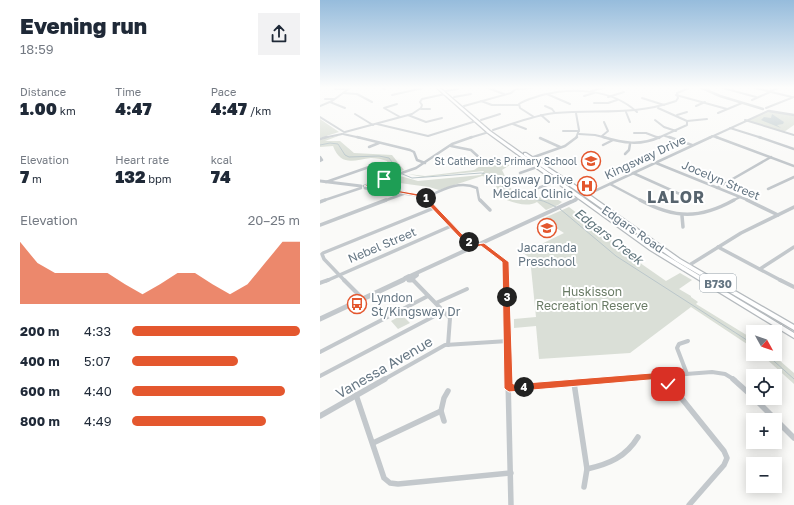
<!DOCTYPE html>
<html lang="en">
<head>
<meta charset="utf-8">
<style>
	body { margin:0; font-family:"Golos Text",sans-serif; background:#f2f2f3; color:#1f2937; height:100vh; display:flex; flex-direction:column; font-size:15px; white-space:nowrap }
	* { box-sizing:border-box; margin:0 }
	p { font-size:13px; color:#747a83 }
	.icon { flex:none; width:22px; height:22px; fill:none; stroke:currentColor; stroke-width:2; stroke-linecap:round; stroke-linejoin:round }
	.map { position:relative; flex:1; overflow:hidden }
	.drawer { display:flex; flex-direction:column; background:#fff; width:320px }
	.drawer>* { flex:none }
	.needle { width:26px; rotate:130deg }
	.controls { position:absolute; left:426px; top:325px; display:grid; gap:8px }
	.controls a { display:grid; place-items:center; width:36px; height:36px; border-radius:0px; background:#fff; box-shadow:0 2px 10px #0003; font-size:20px }
	.pin { position:absolute; display:grid; place-items:center; width:34px; height:34px; color:#fff; margin:-17px; border-radius:8px; box-shadow:0 2px 6px #0006 }
	.km { position:absolute; width:20px; height:20px; margin:-10px; border-radius:50%; background:#222; color:#fff; font-size:11px; line-height:20px; text-align:center }
	.round { display:grid; place-items:center; flex:none; width:42px; height:42px; border-radius:0px; background:#f2f2f3 }
	.head { display:flex; align-items:center; justify-content:space-between; height:68px; padding:0 20px }
	h1 { font-size:22px; font-weight:800; line-height:30px }
	.stats { display:grid; grid-template-columns:repeat(3,1fr); gap:6px; height:68px; padding:4px 20px }
	.stats div { display:grid; align-content:center }
	.stats b { font-size:17px; font-weight:800 }
	.stats small { font-size:11px; font-weight:400 }
	.stats p { font-size:11px }
	.chart { height:112px; padding:8px 20px }
	.chart p { display:flex; justify-content:space-between }
	.chart svg { width:100%; height:72px; margin-top:4px; fill:#e4572e; opacity:.7 }
	ul { padding:0 20px; list-style:none; font-size:13px }
	li { display:grid; grid-template-columns:64px 48px 1fr; align-items:center; height:30px }
	li i { height:10px; border-radius:5px; background:#e4572e }
	main { display:flex; flex:1; min-height:0 }
	.map>svg:first-child { display:block }
	.green { fill:#dadfd7 }
	.water { fill:#bbc7cb }
	.lines { fill:none; stroke-linecap:round; stroke-linejoin:round }
	.stream { stroke:#bbc7cb; stroke-width:1 }
	.primary-casing { stroke:#b5babe; stroke-width:2.5 }
	.minor-far4 { stroke:#c3c8cc; stroke-width:2 }
	.minor-far3 { stroke:#c3c8cc; stroke-width:2.5 }
	.minor-far2 { stroke:#c3c8cc; stroke-width:3.5 }
	.minor-far1 { stroke:#c3c8cc; stroke-width:4 }
	.minor { stroke:#c3c8cc; stroke-width:5.5 }
	.tertiary-far3 { stroke:#c3c8cc; stroke-width:2.5 }
	.tertiary-far2 { stroke:#c3c8cc; stroke-width:3 }
	.tertiary-far1 { stroke:#c3c8cc; stroke-width:4 }
	.tertiary { stroke:#c3c8cc; stroke-width:5 }
	.primary { fill:#fff; fill-rule:evenodd }
	.route { fill:#e4572e; stroke:#fff }
	.labels { text-anchor:middle; dominant-baseline:central; stroke-width:4; stroke-linejoin:round; paint-order:stroke }
	.far-poi-label { font-size:10px; fill:#657683; stroke:#fff; text-anchor:end }
	.shield { fill:#fff; stroke:#939fa8; stroke-width:1 }
	.shield-label { font-size:11px; font-weight:bold; fill:#657683 }
	.street-label { font-size:12px; fill:#657683; stroke:#fff }
	.poi-label { font-size:12px; fill:#657683; stroke:#fff; text-anchor:end }
	.park-label { font-size:12px; fill:#687a64; stroke:#fff }
	.water-label { font-size:13px; font-style:italic; fill:#60757c; stroke:#fff }
	.near-street-label { font-size:14px; fill:#657683; stroke:#fff }
	.district-label { font-size:16px; font-weight:bold; letter-spacing:1px; fill:#57646e; stroke:#fff }
</style>
</head>
<body>
<main>
<section class="drawer">
<div class="head"><div><h1>Evening run</h1><p>18:59</p></div><a class="round"><svg class="icon" aria-label="share" viewBox="0 0 24 24"><path d="M12 15V3M7 8l5-5 5 5M5 13v7h14v-7"/></svg></a></div>
<div class="stats">
<div><p>Distance</p><b>1.00<small> km</small></b></div>
<div><p>Time</p><b>4:47</b></div>
<div><p>Pace</p><b>4:47<small> /km</small></b></div>
</div>
<div class="stats">
<div><p>Elevation</p><b>7<small> m</small></b></div>
<div><p>Heart rate</p><b>132<small> bpm</small></b></div>
<div><p>kcal</p><b>74</b></div>
</div>
<div class="chart"><p><span>Elevation</span>20–25 m</p>
<svg viewBox="0 0 160 44" preserveAspectRatio="none"><path d="M0 44V6L10 19L20 25L30 25L40 25L50 25L60 32L70 38L80 32L90 25L100 25L110 32L120 38L130 32L140 19L150 6L160 6V44z"/></svg>
</div>
<ul>
<li><b>200 m</b>4:33<i style="width:100%"></i></li>
<li><b>400 m</b>5:07<i style="width:63%"></i></li>
<li><b>600 m</b>4:40<i style="width:91%"></i></li>
<li><b>800 m</b>4:49<i style="width:80%"></i></li>
</ul>
</section>
<div class="map">
<svg width="474" height="505" viewBox="0 0 474 505">
	<rect width="100%" height="100%" fill="#fafaf8"/>
	<!-- green -->
	<g class="green">
		<path d="M452,111L474,116V125L464,132L428,121L444,112Z"/>
		<path d="M0,119L19,132L0,138Z"/>
		<path d="M21,135L5,141H20L34,153L72,155L84,170L70,175L67,170L70,168L67,161C62,159 56,158 51,158C34,160 21,167 13,146L0,147V140Z"/>
		<path d="M173,163L190,165L182,170L193,192L199,194L227,198L231,196L242,202L238,205L226,210L217,202C206,208 192,202 181,198C177,188 175,178 162,176L119,190L109,187L65,181L80,176L98,181L161,175L164,171L103,177L88,174L105,176L154,170L163,164L170,165Z"/>
		<path d="M249,207L323,265L346,281L360,273L372,280L359,289L371,296V297L378,302L376,304L433,339V348L371,307L310,353L219,359L216,326L194,328V319L216,317L210,258L203,253L244,233L222,219Z"/>
		<path d="M82,315L90,323L78,329L71,321Z"/>
		<path d="M441,354H452L474,373V384Z"/>
	</g>
	<!-- water -->
	<path class="water" d="M452,114L464,122L463,124L457,125L461,128L441,120L444,117L451,118Z"/>
	<g class="lines">
		<!-- stream -->
		<g class="stream">
			<path d="M0,145L10,143L18,144L25,155L29,157L59,156L69,158L80,173L92,178L161,173C190,176 176,190 191,195C199,198 210,198 219,200C225,201 230,204 236,207"/>
			<path d="M240,209L296,256L433,344"/>
			<path d="M446,354L474,379"/>
		</g>
		<!-- primary casing -->
		<g class="primary-casing">
			<g id="primary">
				<path d="M117,88H120L170,131L334,248L474,333V338L330,250L168,133Z"/>
				<path d="M204,153H206L264,191L360,259L474,325V330L356,261L260,193L204,155Z"/>
			</g>
		</g>
		<!-- minor-far4 -->
		<g class="minor-far4">
			<path d="M62,88L65,89"/>
			<path d="M168,88L184,94"/>
			<path d="M403,88L436,97"/>
			<path d="M435,88L448,91"/>
			<path d="M15,89H28"/>
			<path d="M197,89L211,88"/>
			<path d="M125,91L138,89"/>
			<path d="M271,91L282,88"/>
			<path d="M450,91L458,88"/>
			<path d="M451,92L472,97"/>
			<path d="M23,93L37,94L52,102"/>
			<path d="M227,94L250,104"/>
			<path d="M72,95L103,88"/>
			<path d="M356,95L407,109"/>
			<path d="M264,96L274,93"/>
			<path d="M134,97L151,94"/>
			<path d="M288,97L304,92"/>
			<path d="M322,98L344,105"/>
			<path d="M5,99H14"/>
			<path d="M432,100L450,92"/>
			<path d="M161,101L172,105H199"/>
			<path d="M10,102L25,108"/>
			<path d="M274,103H288L297,100"/>
			<path d="M77,104L64,108L80,117"/>
			<path d="M0,106L12,101L30,88"/>
			<path d="M144,106L191,93L197,88"/>
			<path d="M225,106L232,109L235,113"/>
			<path d="M376,106L385,102"/>
			<path d="M446,108L474,97"/>
			<path d="M101,109H110"/>
			<path d="M306,112L310,122"/>
			<path d="M398,113L422,103"/>
			<path d="M35,114L53,125"/>
			<path d="M88,115L106,122L122,118"/>
			<path d="M221,115L229,122"/>
			<path d="M357,115L367,112"/>
			<path d="M0,117L24,132"/>
			<path d="M214,117L200,108L199,104C206,99 214,98 222,95C253,87 292,89 317,112"/>
			<path d="M161,120L180,114"/>
			<path d="M335,120L344,127L356,131"/>
			<path d="M425,120L474,135"/>
			<path d="M367,121L387,119"/>
			<path d="M57,124L108,136L156,121"/>
			<path d="M193,124L206,129"/>
			<path d="M410,128L442,138"/>
			<path d="M173,130C193,124 214,115 235,113C278,109 313,116 356,101L358,98L357,93L369,88"/>
			<path d="M243,131H259"/>
			<path d="M25,132L92,114L101,108L102,105L100,102L102,99L125,94"/>
			<path d="M314,133H326L339,138"/>
			<path d="M23,134L41,138"/>
			<path d="M259,134L275,135L287,138"/>
			<path d="M282,136L288,131L284,122"/>
			<path d="M345,136L352,138"/>
			<path d="M392,136L399,138"/>
			<path d="M3,138L22,134"/>
			<path d="M149,138L169,132"/>
			<path d="M256,138L259,130L256,113"/>
			<path d="M338,138L367,125V121L338,108"/>
			<path d="M389,138L448,111"/>
		</g>
		<!-- minor-far3 -->
		<g class="minor-far3">
			<path d="M37,137L90,150L94,152L97,160L105,163"/>
			<path d="M283,137C303,143 320,146 340,137"/>
			<path d="M337,137L339,138"/>
			<path d="M349,137L372,145"/>
			<path d="M396,137L474,166"/>
			<path d="M439,137L474,149"/>
			<path d="M220,138L240,147"/>
			<path d="M0,139L7,137"/>
			<path d="M283,145L293,140"/>
			<path d="M131,146L151,150L163,161L168,163"/>
			<path d="M49,147L59,143"/>
			<path d="M305,154L309,150L310,144"/>
			<path d="M0,157L2,160L0,161"/>
			<path d="M211,158L245,146L257,137"/>
			<path d="M336,163L430,201"/>
			<path d="M200,173L217,167"/>
			<path d="M313,173L362,195"/>
			<path d="M6,182L49,167"/>
			<path d="M290,184L322,201"/>
			<path d="M44,186L96,168L132,144L152,137"/>
			<path d="M218,188L238,181"/>
			<path d="M397,188L451,157"/>
			<path d="M448,189L474,177"/>
			<path d="M266,195L391,137"/>
			<path d="M105,198C122,190 139,180 157,188L159,199L161,201"/>
			<path d="M2,201L41,188"/>
			<path d="M64,201L86,193"/>
			<path d="M412,201L420,197"/>
		</g>
		<!-- minor-far2 -->
		<g class="minor-far2">
			<path d="M160,200L170,210"/>
			<path d="M320,200C355,219 380,219 414,200"/>
			<path d="M427,200L458,215"/>
			<path d="M0,202L5,200"/>
			<path d="M362,216L363,227"/>
			<path d="M0,225L66,200"/>
			<path d="M162,244L186,263V281"/>
			<path d="M398,247L462,281"/>
			<path d="M3,253L114,208"/>
			<path d="M2,254L4,259L25,281"/>
			<path d="M363,269L421,233L474,207"/>
			<path d="M440,269L474,247"/>
			<path d="M92,278L94,281"/>
			<path d="M6,281L131,226"/>
		</g>
		<!-- minor-far1 -->
		<g class="minor-far1">
			<path d="M24,280L43,299"/>
			<path d="M93,280L130,318L128,345"/>
			<path d="M186,280L188,380"/>
			<path d="M460,280L474,287"/>
			<path d="M0,283L8,280"/>
			<path d="M116,303L147,289"/>
			<path d="M0,352L108,296"/>
			<path d="M367,374L357,348L359,344L368,341"/>
			<path d="M0,376L124,311"/>
			<path d="M344,376L346,380"/>
			<path d="M63,380L125,345L188,341"/>
			<path d="M288,380L392,372L405,374L415,380"/>
		</g>
		<!-- minor -->
		<g class="minor">
			<path d="M188,379L191,505"/>
			<path d="M346,379L404,451L407,458L404,465L369,505"/>
			<path d="M413,379L433,397"/>
			<path d="M254,383L267,469L264,487"/>
			<path d="M189,388L301,379"/>
			<path d="M36,395L64,478L70,483L78,484L191,473"/>
			<path d="M434,398L474,438"/>
			<path d="M121,411L124,421"/>
			<path d="M0,416L65,379"/>
			<path d="M53,443L121,411L124,398L128,391"/>
			<path d="M267,469C289,464 306,457 318,437"/>
		</g>
		<!-- tertiary-far3 -->
		<g class="tertiary-far3">
			<path d="M382,88L400,96L443,109"/>
			<path d="M449,111L474,115"/>
		</g>
		<!-- tertiary-far2 -->
		<g class="tertiary-far2">
			<path d="M0,181L41,186"/>
			<path d="M45,188L103,196L108,201"/>
			<path d="M253,201L266,195"/>
		</g>
		<!-- tertiary-far1 -->
		<g class="tertiary-far1">
			<path d="M107,200L141,236L155,246"/>
			<path d="M90,276L255,200"/>
			<path d="M92,278L89,276L85,278L90,280L97,275"/>
			<path d="M81,281L86,278"/>
		</g>
		<!-- tertiary -->
		<g class="tertiary">
			<path d="M89,280H91"/>
			<path d="M0,319L83,280"/>
		</g>
		<!-- primary -->
		<use href="#primary" class="primary"/>
	</g>
	<!-- sky -->
	<linearGradient id="sky" x2="0" y2="1"><stop stop-color="#96bcdc"/><stop offset="0.55" stop-color="#fdfdfc"/><stop offset="1" stop-color="#fdfdfc" stop-opacity="0"/></linearGradient>
	<rect width="474" height="159" fill="url(#sky)"/>
	<!-- route -->
	<path class="route" d="M64,178H66V180L52,186L105,195L143,235L156,244L164,243L189,262L193,384L344,372L347,373L352,384L351,387H344L341,379L189,392L186,390L184,388L182,262L161,246L152,248L139,237L101,197L44,186Z"/>
	<!-- icons -->
	<defs>
		<g id="school-ring" transform="scale(1)"><circle r="9.5" fill="#fff" stroke="#e4572e" stroke-width="1.5"/><path d="M0-5L7-2L0 1L-7-2ZM-4 1L0 2.5L4 1V4Q0 6-4 4Z" fill="#e4572e"/></g>
		<g id="hospital-ring" transform="scale(1)"><circle r="9.5" fill="#fff" stroke="#e4572e" stroke-width="1.5"/><path d="M-5-5h3v3.5h4V-5h3V5h-3V1.5h-4V5h-3Z" fill="#e4572e"/></g>
		<g id="bus-ring" transform="scale(1)"><circle r="9.5" fill="#fff" stroke="#e4572e" stroke-width="1.5"/><path d="M-5-6H5V4H4V6H2V4H-2V6H-4V4H-5ZM-3.5-4V0h7V-4ZM-3.5 1.2v1.5H-2V1.2ZM2 1.2v1.5H3.5V1.2Z" fill="#e4572e"/></g>
	</defs>
	<g fill-rule="evenodd">
		<use href="#school-ring" x="271" y="161"/>
		<use href="#hospital-ring" x="267" y="186"/>
		<use href="#school-ring" x="227" y="228"/>
		<use href="#bus-ring" x="37" y="304"/>
	</g>
	<g class="labels">
		<!-- far-poi labels -->
		<g class="far-poi-label">
			<text x="257" y="161">St Catherine's Primary School</text>
		</g>
		<!-- shield labels -->
		<rect class="shield" x="380" y="274" width="36" height="18" rx="3"/>
		<g class="shield-label">
			<text x="398" y="283">B730</text>
		</g>
		<!-- street labels -->
		<g class="street-label">
			<text transform="translate(325 157) rotate(-25)">Kingsway Drive</text>
			<text transform="translate(401 180) rotate(23)">Jocelyn Street</text>
			<text transform="translate(313 229) rotate(35)">Edgars Road</text>
			<text transform="translate(62 245) rotate(-23)">Nebel Street</text>
		</g>
		<!-- poi labels -->
		<g class="poi-label">
			<text x="253" y="179">Kingsway Drive<tspan x="253" dy="14">Medical Clinic</tspan></text>
			<text x="227" y="247" text-anchor="middle">Jacaranda<tspan x="227" dy="14">Preschool</tspan></text>
			<text x="51" y="297" text-anchor="start">Lyndon<tspan x="51" dy="14">St/Kingsway Dr</tspan></text>
		</g>
		<!-- park labels -->
		<g class="park-label">
			<text x="272" y="291">Huskisson<tspan x="272" dy="14">Recreation Reserve</tspan></text>
		</g>
		<!-- water labels -->
		<g class="water-label">
			<text transform="translate(289 236) rotate(38)">Edgars Creek</text>
		</g>
		<!-- near-street labels -->
		<g class="near-street-label">
			<text transform="translate(64 367) rotate(-30)">Vanessa Avenue</text>
		</g>
		<!-- district labels -->
		<g class="district-label">
			<text x="356" y="197">LALOR</text>
		</g>
	</g>
</svg>
<div class="controls">
<a><svg class="needle" viewBox="-14 -14 28 28"><path d="M0-13l5 13h-10z" fill="#e53935"/><path d="M0 13l5-13h-10z" fill="#747a83"/></svg></a>
<a><svg class="icon" aria-label="locate" viewBox="0 0 24 24"><circle cx="12" cy="12" r="6"/><path d="M12 2v4M12 18v4M2 12h4M18 12h4"/></svg></a>
<a>+</a>
<a>−</a>
</div>
<div class="pin" style="left:64px;top:179px;background:#1e9e55"><svg class="icon" aria-label="arrive" viewBox="0 0 24 24"><path d="M6 21V4h12l-3 4 3 4H6"/></svg></div>
<div class="pin" style="left:348px;top:384px;background:#d93025"><svg class="icon" aria-label="check" viewBox="0 0 24 24"><path d="M5 12l5 5 9-10"/></svg></div>
<b class="km" style="left:106px;top:198px">1</b>
<b class="km" style="left:149px;top:242px">2</b>
<b class="km" style="left:187px;top:297px">3</b>
<b class="km" style="left:204px;top:387px">4</b>
</div>
</main>
</body>
</html>
